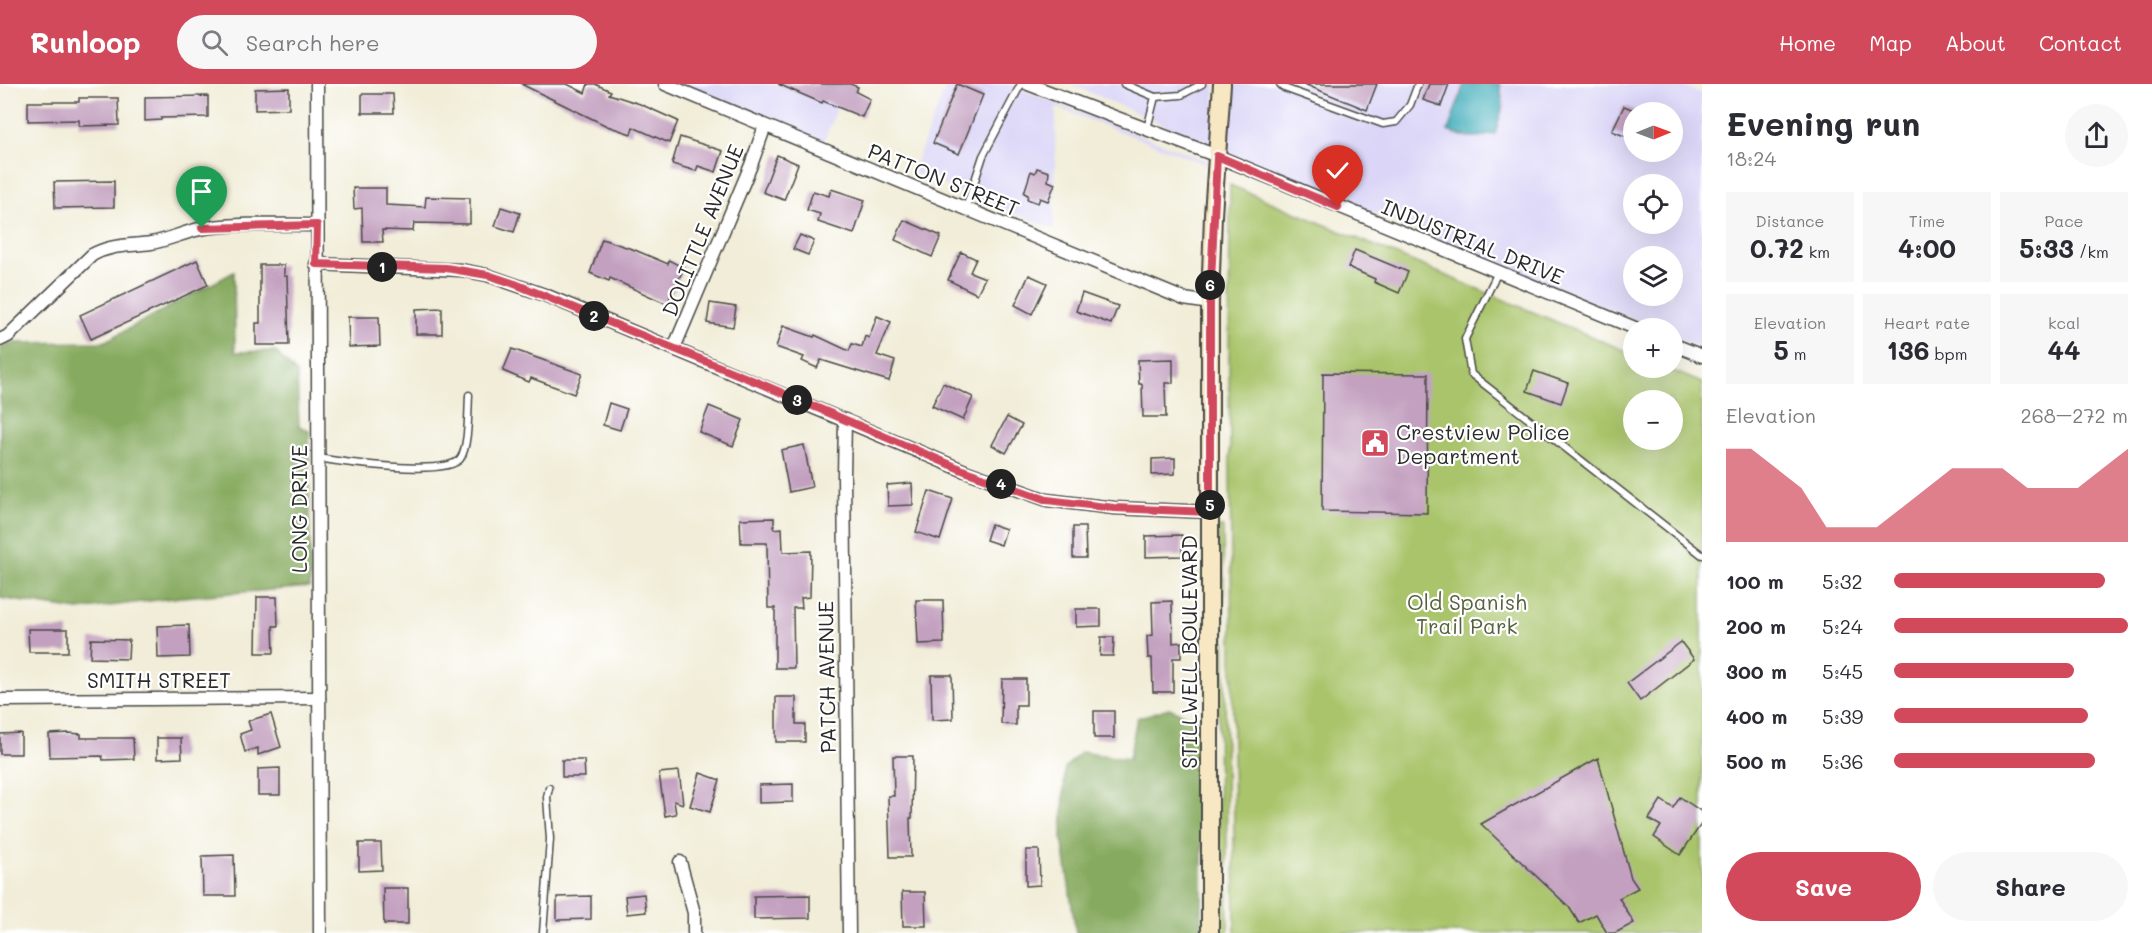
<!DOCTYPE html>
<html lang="en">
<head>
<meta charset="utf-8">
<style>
	body { margin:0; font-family:Mali,sans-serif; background:#f7f7f7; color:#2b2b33; height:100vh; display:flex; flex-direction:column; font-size:22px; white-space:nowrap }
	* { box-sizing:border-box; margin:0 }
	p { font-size:20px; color:#7c7c81 }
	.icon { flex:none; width:33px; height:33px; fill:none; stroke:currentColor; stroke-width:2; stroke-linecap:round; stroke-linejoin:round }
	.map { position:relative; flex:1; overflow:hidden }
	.sheet { display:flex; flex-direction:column; background:#fff; width:450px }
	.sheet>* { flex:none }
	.needle { width:39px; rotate:89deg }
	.controls { position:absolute; left:1623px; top:18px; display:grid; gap:12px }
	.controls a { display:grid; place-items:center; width:60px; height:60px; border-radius:50%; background:#fff; box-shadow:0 6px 24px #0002; font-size:30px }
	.pin { position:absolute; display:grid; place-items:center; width:51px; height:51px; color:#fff; margin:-62px -26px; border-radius:50% 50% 50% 0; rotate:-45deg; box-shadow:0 0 6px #0007 }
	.pin .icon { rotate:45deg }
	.km { position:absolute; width:30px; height:30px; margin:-15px; border-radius:50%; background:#222; color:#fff; font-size:16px; line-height:30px; text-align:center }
	.round { display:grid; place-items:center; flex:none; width:63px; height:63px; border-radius:32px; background:#f7f7f7 }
	.overview { display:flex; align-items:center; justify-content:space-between; height:102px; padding:0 24px }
	h1 { font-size:33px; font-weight:700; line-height:45px }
	.figures { display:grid; grid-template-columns:repeat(3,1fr); gap:9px; height:102px; padding:6px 24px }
	.figures div { display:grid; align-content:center; border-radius:0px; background:#f7f7f7; text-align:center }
	.figures b { font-size:26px; font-weight:700 }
	.figures small { font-size:16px; font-weight:400 }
	.figures p { font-size:16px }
	.chart { height:168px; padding:12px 24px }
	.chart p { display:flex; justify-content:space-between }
	.chart svg { width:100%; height:108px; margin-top:6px; fill:#d1495b; opacity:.7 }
	.cta { display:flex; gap:12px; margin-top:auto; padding:12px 24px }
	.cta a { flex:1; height:69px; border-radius:36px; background:#d1495b; color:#fff; font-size:24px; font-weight:700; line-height:69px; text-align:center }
	.cta a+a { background:#f7f7f7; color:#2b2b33 }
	ul { padding:0 24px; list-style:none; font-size:20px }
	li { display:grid; grid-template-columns:96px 72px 1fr; align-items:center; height:45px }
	li i { height:15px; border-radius:8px; background:#d1495b }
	header { display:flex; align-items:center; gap:36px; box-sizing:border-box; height:84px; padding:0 30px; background:#d1495b; color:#fff }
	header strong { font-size:28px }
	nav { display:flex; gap:33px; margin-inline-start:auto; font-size:21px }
	.search { width:420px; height:54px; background:#f7f7f7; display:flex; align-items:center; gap:15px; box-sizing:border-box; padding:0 21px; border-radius:33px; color:#7c7c81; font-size:22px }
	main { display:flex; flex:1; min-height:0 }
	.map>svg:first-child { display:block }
	.built { fill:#dbd6f7; fill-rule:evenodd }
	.green { fill:#a9c46a; stroke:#6a784a; stroke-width:1.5; fill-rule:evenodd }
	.forest { fill:#86aa5e; stroke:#586a44; stroke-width:1.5 }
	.water { fill:#3cacb9; stroke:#346c72; stroke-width:1.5 }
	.building { fill:#c3a0c0 }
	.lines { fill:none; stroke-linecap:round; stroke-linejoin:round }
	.lane-casing { stroke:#494845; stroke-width:9 }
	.street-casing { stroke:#494845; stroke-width:15 }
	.secondary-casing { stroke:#494845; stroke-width:20 }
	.lane { stroke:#fff; stroke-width:6 }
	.street { stroke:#fff; stroke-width:12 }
	.secondary { stroke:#f7e8c3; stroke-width:16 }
	.route-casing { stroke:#fff; stroke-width:12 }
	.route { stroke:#d1495b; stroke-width:8 }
	.labels { text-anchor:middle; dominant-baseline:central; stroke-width:4.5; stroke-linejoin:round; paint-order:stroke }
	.street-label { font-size:21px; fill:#2b2b2b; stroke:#fff }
	.poi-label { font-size:21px; fill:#2b2b2b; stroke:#fff; text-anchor:start }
	.park-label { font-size:21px; fill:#576141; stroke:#fff }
</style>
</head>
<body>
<header>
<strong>Runloop</strong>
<div class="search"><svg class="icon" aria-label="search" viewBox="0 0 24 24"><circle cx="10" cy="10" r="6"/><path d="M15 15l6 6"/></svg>Search here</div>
<nav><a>Home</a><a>Map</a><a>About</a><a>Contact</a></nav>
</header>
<main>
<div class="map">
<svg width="1702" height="849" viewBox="0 0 1702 849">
	<rect width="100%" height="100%" fill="#fff"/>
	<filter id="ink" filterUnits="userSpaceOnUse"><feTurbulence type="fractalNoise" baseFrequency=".0167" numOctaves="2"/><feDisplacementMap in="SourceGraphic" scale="12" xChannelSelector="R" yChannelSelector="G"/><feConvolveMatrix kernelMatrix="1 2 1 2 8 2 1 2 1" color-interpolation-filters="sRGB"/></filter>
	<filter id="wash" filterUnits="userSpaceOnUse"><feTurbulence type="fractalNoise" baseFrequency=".008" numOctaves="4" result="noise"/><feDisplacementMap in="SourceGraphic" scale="24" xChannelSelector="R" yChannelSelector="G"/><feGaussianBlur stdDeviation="1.35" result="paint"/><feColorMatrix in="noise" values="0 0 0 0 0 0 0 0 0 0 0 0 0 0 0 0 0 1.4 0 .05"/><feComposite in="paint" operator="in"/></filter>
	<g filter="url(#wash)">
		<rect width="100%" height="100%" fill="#f1edd8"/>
		<!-- built -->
		<g class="built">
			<path d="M684,0H847L824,57Z"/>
			<path d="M947,0H1007L1208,77V81L1056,23L1054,145L912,88Z"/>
			<path d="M1070,0H1215L1213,62Z"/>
			<path d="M1230,0H1681L1702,10V264L1673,252L1672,244H1655L1226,68ZM1634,28H1672V68H1634ZM1634,100H1672V140H1634ZM1634,172H1672V212H1634Z"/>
		</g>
		<!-- green -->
		<g class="green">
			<path d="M1230,101L1633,270L1634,284H1666L1702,299V849H1235L1229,282ZM1634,316H1672V356H1634Z"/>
			<path d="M1218,443H1223L1228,849H1219Z"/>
		</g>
		<!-- forest -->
		<g class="forest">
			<path d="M234,188L235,268L275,267L297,290L299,342L309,347L310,503L181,513L78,526L0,514V265L10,259L104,258Z"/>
			<path d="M1169,624L1202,639V849H1076L1062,753L1065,684L1081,668L1129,675L1137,634Z"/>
		</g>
		<!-- water -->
		<path class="water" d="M1464,0H1500L1503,22L1495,50C1477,54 1465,55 1448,47Z"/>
		<g id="blocks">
			<!-- building -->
			<g class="building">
				<path d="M521,0H567L585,9L588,0H595L611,7L609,10L640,20L678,37L669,59L633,43L631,50L607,42Z"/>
				<path d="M778,0H850L858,3L856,8L870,15L862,33L823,17L822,19Z"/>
				<path d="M957,0L983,11L959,70L933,59Z"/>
				<path d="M1304,0H1377L1367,26Z"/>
				<path d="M1429,0H1449L1441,22L1423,16Z"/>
				<path d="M289,4V25L255,26V5Z"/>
				<path d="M362,10H393L394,29H362Z"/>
				<path d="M208,12V33L161,34V36L145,37V13Z"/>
				<path d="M79,14H118L119,41L79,42V36L28,37V18H79Z"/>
				<path d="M1624,22L1634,26V56L1612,47Z"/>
				<path d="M680,53L723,67L716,88L698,82L696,87L672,80Z"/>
				<path d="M777,71L798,80L784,116L763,108Z"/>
				<path d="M1037,84L1049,88L1048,97L1055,100L1048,117L1040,114L1038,119L1027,115L1028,111L1024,109L1031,87L1035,89Z"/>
				<path d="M114,97V123L55,124L54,98Z"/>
				<path d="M353,104H386V121L425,123L426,113L470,114V140L414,139L413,147L382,146L383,158H363L362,124L354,125Z"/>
				<path d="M831,105L865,116L854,150L818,138L820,130L807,126L813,107L829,112Z"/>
				<path d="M501,123L520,129L514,148L495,142Z"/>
				<path d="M904,136L941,152L932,173L895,156Z"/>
				<path d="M800,151L814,157L808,171L793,165Z"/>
				<path d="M602,155L635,166L668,180L669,176L684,184L667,220L610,194L609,197L590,189Z"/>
				<path d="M1355,166L1408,188L1399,209L1374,198L1375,195L1348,183Z"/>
				<path d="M961,168L976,175L970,188L985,194L977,210L948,196Z"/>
				<path d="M197,176L208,201L91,255L80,231Z"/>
				<path d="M260,181H284V192H287L289,261H256V239H260Z"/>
				<path d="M1029,191L1047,199L1032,230L1015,221Z"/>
				<path d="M1082,209L1118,222L1111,240L1076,227Z"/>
				<path d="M710,219L736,223L733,243L707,239Z"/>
				<path d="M442,224V250H416V225Z"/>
				<path d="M877,232L891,238L877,271L895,277L889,297L821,276L817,284L802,277L804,273L776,263L783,242L814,253L815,251L849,267L852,260L862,263L865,252L869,254Z"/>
				<path d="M348,233H379L380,262L349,263Z"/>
				<path d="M512,265L582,290L574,310L531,294L529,298L503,287Z"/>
				<path d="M1173,275V299H1165L1166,333H1143L1142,300H1139L1138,276Z"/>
				<path d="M1534,287L1568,299L1561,319L1527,307Z"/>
				<path d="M1323,289L1428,290L1427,429L1322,427Z"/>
				<path d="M943,299L973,313L963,336L932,322Z"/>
				<path d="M609,319L627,325L620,346L603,341Z"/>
				<path d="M709,322L743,336L733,362L699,348Z"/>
				<path d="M1007,333L1022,341L1006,369L992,361Z"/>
				<path d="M804,361L812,403L789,408L781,366Z"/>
				<path d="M1175,374V390L1152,391V375Z"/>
				<path d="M912,399L913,421L888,422L887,401Z"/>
				<path d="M929,407L953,415L940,456L916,448Z"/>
				<path d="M774,434V445L782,444L783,468L811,467L810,513L801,514L802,524H793L794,584H775V524H768L767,459H741L740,435Z"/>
				<path d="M991,440L1006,445L1001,461L986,456Z"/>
				<path d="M1073,443H1085L1086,474H1073Z"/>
				<path d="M1182,451V472L1146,473V452Z"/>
				<path d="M257,513H277L278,542H273L274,569H256Z"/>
				<path d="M916,516H943L944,559L918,560Z"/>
				<path d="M1172,517L1173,559L1181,558V574H1173V608H1153L1152,574H1148L1147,552L1153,551L1152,518Z"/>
				<path d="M1076,525H1101V542L1076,543Z"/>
				<path d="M189,541L190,573L158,574L157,542Z"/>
				<path d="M28,545H68V568H29Z"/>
				<path d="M1101,553H1114L1113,572H1100Z"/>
				<path d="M91,555L129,556L128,575L90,574Z"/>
				<path d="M1681,558L1694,575L1640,617L1627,599Z"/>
				<path d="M931,591H952L953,635L932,636Z"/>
				<path d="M1002,595H1026V621H1016V641L1001,640Z"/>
				<path d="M776,613H796V640H805V658H776Z"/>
				<rect x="1094" y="627" width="20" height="27"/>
				<path d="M271,630L281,663L258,671V664L245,668L240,650L251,646L248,637Z"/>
				<path d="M21,649V670H0V650Z"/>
				<path d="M69,649L81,650V654H133L134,675L103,676L102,672L50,673L49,650Z"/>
				<path d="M157,654H181L182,674L157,675Z"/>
				<path d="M893,672H913L912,734H910L911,773H890L888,712H894Z"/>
				<path d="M1598,674L1631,794L1638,804L1619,814L1634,839L1615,849H1607L1596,830L1579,839L1569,823L1481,740Z"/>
				<path d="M562,676H584L585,693H562Z"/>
				<path d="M280,684V711H258V685Z"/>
				<path d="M679,687L683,720L674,717L676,730L665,732L659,689Z"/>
				<path d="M700,689L720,696L710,728L690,722Z"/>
				<path d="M793,700V718L759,719V701Z"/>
				<path d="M1680,713L1702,728V739L1680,771L1654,753L1661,742L1649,735L1661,716L1673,724Z"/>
				<path d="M359,759H381L382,786L359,787Z"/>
				<path d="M1026,766H1039L1040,801L1026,802Z"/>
				<path d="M234,771L235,812H203L202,772Z"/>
				<path d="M383,804H408V840H384Z"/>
				<path d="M902,808H925L926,842H903Z"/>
				<path d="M644,810L646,828L627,830L625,812Z"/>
				<path d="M810,811V834L754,835V812Z"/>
				<path d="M591,812V835L557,836V813Z"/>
			</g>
		</g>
	</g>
	<g filter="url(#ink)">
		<use href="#blocks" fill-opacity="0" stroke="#494845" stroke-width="1.5"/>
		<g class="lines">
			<!-- lane casing -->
			<g class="lane-casing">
				<g id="lane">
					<path d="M1124,0L1155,13L1147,45"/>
					<path d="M1280,0L1284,4L1383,40L1396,38L1410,21L1418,0"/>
					<path d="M1155,13L1181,11L1202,0"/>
					<path d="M966,124L983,72L1021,0"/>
					<path d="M1498,188L1465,255L1471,290L1702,471"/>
					<path d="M318,374C341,378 445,393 460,375C469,363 468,327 469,311"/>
					<path d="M543,849L550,755L547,713L549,704"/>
				</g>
			</g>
			<!-- street casing -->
			<g class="street-casing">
				<g id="street">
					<path d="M317,0L320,849"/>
					<path d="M665,0L1184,215L1210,219"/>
					<path d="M1028,0L1217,72L1635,244"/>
					<path d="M316,180L461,186L487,191L545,211L965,387L1047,416L1114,424L1210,428"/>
					<path d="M0,256L8,252L92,171C111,160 130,162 151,159C169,156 186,147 205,144C241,139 280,141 317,141"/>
					<path d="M1672,260L1702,272"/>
					<path d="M674,264L751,81L765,42"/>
					<path d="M845,336L844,392L849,849"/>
					<path d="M0,616L319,614"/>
					<path d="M680,778L694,829V849"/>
				</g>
			</g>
			<!-- secondary casing -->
			<g class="secondary-casing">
				<path id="secondary" d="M1210,849V219L1213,131L1222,0"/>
			</g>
			<!-- lane -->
			<use href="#lane" class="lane"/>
			<!-- street -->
			<use href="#street" class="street"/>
			<!-- secondary -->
			<use href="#secondary" class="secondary"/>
		</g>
	</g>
	<g class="lines" filter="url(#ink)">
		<!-- route casing -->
		<g class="route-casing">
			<path id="route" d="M202,144L317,141L316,180L446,184L488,191L515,200L759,299L965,387L1047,416L1114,424L1210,428V219L1217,72L1338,123"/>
		</g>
		<!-- route -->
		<use href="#route" class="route"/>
	</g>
	<!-- icons -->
	<defs>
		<g id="civic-square" transform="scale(1.5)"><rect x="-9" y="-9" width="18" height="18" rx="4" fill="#d1495b" stroke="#fff"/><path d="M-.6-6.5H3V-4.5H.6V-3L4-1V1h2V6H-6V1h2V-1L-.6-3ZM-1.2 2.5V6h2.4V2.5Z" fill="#fff"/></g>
	</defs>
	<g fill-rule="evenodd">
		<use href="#civic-square" x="1375" y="359"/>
	</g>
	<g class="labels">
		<!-- street labels -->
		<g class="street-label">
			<text transform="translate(944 95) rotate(22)">PATTON STREET</text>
			<text transform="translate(702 146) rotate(-68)">DOLITTLE AVENUE</text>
			<text transform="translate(1473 157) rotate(22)">INDUSTRIAL DRIVE</text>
			<text transform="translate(298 425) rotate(-90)">LONG DRIVE</text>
			<text transform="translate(1188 568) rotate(-90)">STILLWELL BOULEVARD</text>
			<text transform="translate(826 593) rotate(-91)">PATCH AVENUE</text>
			<text x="159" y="595">SMITH STREET</text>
		</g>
		<!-- poi labels -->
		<g class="poi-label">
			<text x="1396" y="347">Crestview Police<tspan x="1396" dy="24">Department</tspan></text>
		</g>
		<!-- park labels -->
		<g class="park-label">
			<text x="1467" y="517">Old Spanish<tspan x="1467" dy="24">Trail Park</tspan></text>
		</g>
	</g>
</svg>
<div class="controls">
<a><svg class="needle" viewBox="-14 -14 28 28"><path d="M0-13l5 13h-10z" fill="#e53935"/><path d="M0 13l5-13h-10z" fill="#7c7c81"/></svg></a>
<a><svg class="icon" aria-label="locate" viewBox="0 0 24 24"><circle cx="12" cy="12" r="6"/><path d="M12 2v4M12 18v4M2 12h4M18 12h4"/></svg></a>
<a><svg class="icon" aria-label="layers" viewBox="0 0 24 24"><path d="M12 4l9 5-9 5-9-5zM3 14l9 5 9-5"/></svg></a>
<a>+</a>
<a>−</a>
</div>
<div class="pin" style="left:202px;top:144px;background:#1e9e55"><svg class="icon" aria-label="arrive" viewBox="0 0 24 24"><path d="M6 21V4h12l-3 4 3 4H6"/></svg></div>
<div class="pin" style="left:1338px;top:123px;background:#d93025"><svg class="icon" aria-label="check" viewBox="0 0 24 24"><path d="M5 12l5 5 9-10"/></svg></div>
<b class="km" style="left:382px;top:183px">1</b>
<b class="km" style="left:594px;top:232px">2</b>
<b class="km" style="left:797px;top:316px">3</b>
<b class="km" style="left:1001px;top:400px">4</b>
<b class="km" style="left:1210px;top:421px">5</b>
<b class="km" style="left:1210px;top:201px">6</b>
</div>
<section class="sheet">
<div class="overview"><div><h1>Evening run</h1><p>18:24</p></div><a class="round"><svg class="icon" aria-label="share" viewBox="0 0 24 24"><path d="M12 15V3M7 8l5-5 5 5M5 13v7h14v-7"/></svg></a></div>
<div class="figures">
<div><p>Distance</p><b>0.72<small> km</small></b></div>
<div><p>Time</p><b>4:00</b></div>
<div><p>Pace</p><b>5:33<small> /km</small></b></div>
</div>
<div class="figures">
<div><p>Elevation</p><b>5<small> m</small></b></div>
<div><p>Heart rate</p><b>136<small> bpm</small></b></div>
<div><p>kcal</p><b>44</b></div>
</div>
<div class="chart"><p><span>Elevation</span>268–272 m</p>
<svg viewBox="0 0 160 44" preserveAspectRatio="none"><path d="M0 44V6L10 6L20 14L30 22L40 38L50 38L60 38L70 30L80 22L90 14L100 14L110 14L120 22L130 22L140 22L150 14L160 6V44z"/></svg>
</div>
<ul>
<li><b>100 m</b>5:32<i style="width:90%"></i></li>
<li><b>200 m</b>5:24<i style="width:100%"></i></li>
<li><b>300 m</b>5:45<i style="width:77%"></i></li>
<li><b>400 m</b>5:39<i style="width:83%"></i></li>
<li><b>500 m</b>5:36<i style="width:86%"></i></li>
</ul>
<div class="cta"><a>Save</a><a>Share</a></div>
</section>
</main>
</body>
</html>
